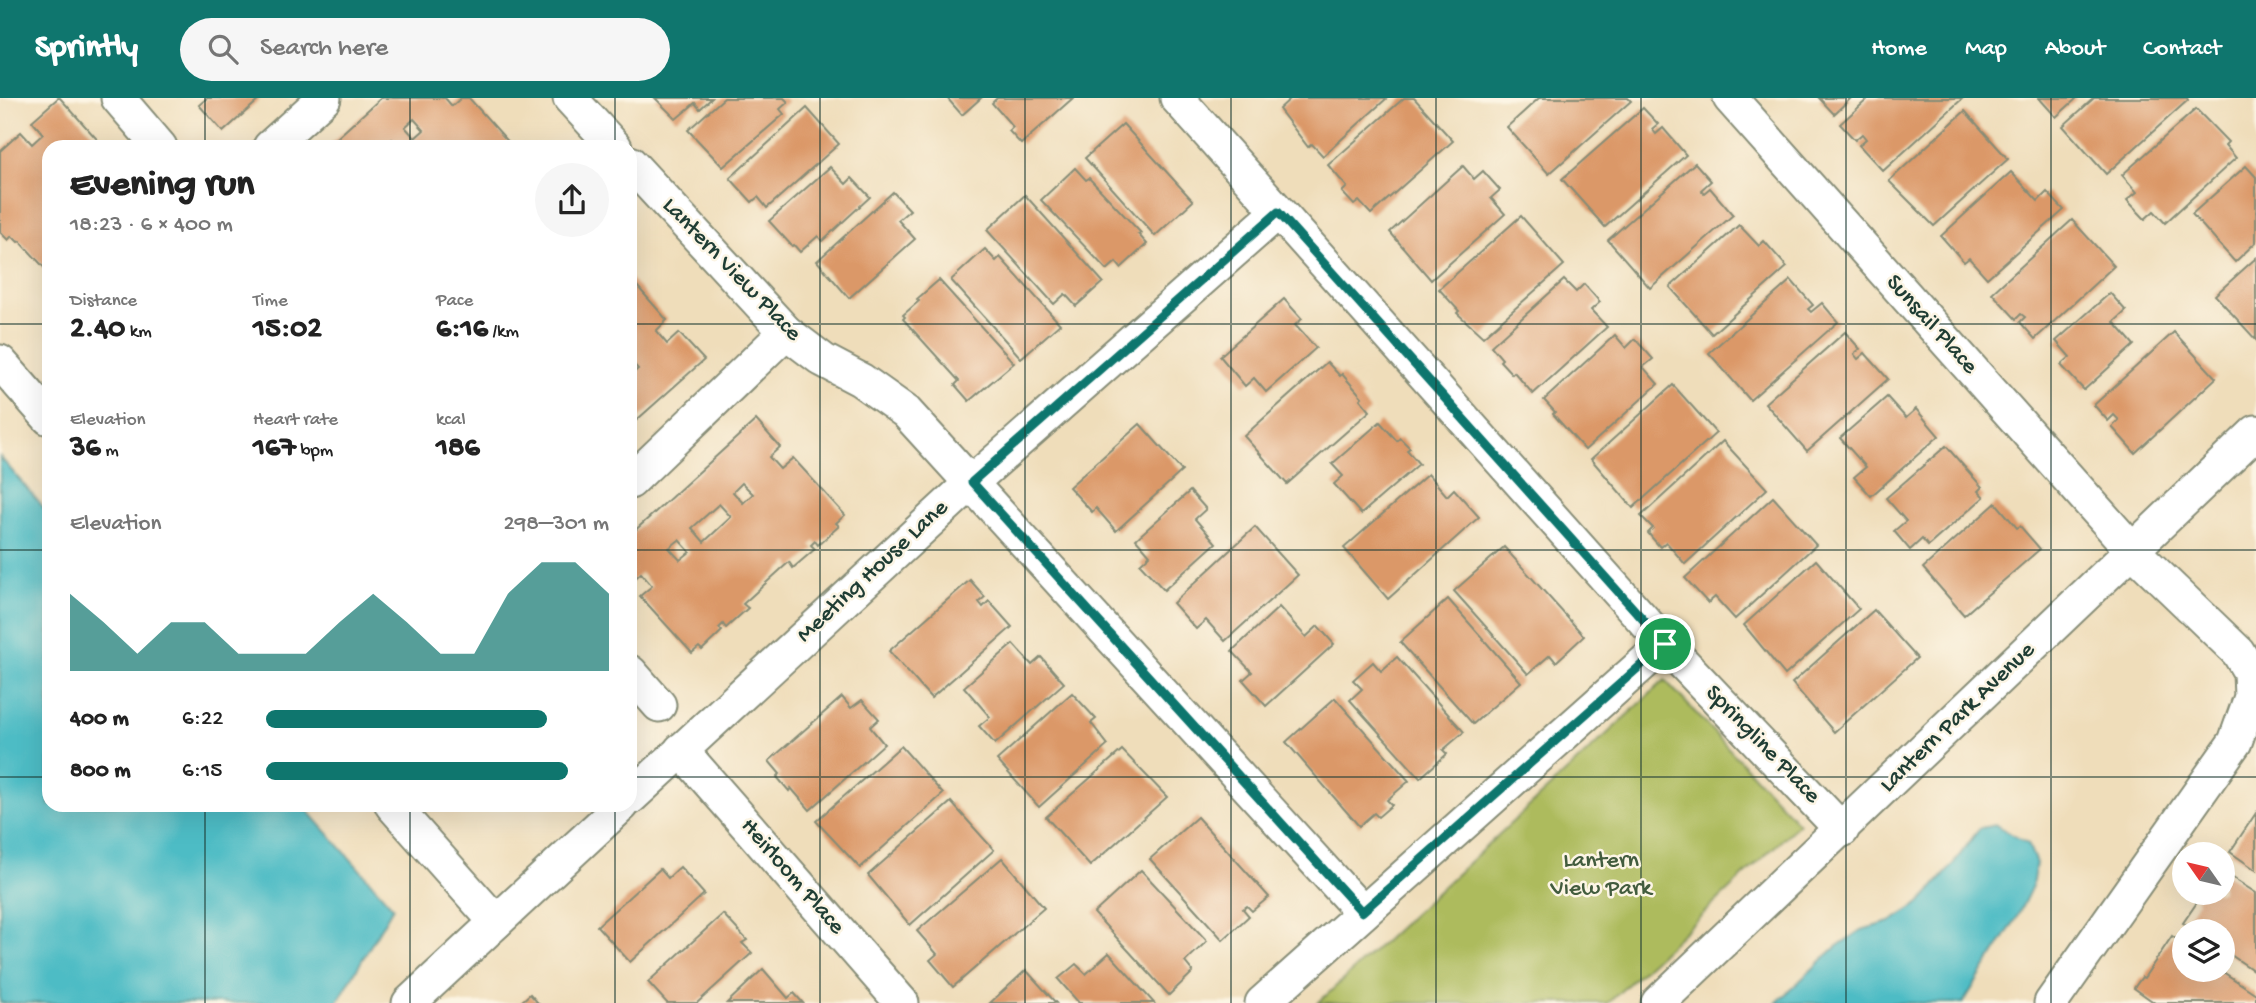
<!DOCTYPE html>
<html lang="en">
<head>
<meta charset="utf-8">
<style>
	body { margin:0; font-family:"Gochi Hand",sans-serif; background:#f6f6f6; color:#222; height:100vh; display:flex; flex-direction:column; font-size:26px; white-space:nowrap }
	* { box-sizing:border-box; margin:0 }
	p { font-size:23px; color:#767676 }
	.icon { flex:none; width:38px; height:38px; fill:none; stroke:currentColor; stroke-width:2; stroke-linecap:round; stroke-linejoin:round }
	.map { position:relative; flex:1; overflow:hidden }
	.drawer { position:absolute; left:42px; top:42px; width:595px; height:672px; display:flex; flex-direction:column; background:#fff; border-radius:21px; box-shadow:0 7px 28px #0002 }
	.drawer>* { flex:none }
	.needle { width:46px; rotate:304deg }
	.tools { position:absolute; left:2172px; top:744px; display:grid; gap:14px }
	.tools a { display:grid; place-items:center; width:63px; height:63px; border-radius:50%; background:#fff; box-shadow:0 7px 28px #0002; font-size:35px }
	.pin { position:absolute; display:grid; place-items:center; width:60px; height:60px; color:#fff; margin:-30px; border:4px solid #fff; border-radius:50%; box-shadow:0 2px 7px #0007 }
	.round { display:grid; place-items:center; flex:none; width:74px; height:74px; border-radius:37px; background:#f6f6f6 }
	.overview { display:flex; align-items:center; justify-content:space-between; height:119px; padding:0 28px }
	h1 { font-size:38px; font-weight:800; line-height:52px }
	.figures { display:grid; grid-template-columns:repeat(3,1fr); gap:10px; height:119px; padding:7px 28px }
	.figures div { display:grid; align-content:center }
	.figures b { font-size:30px; font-weight:800 }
	.figures small { font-size:19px; font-weight:400 }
	.figures p { font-size:19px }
	.chart { height:196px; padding:14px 28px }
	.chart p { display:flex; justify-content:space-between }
	.chart svg { width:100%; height:126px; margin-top:7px; fill:#0f766e; opacity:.7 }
	ul { padding:0 28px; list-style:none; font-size:23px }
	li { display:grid; grid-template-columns:112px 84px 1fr; align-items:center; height:52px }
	li i { height:18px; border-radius:9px; background:#0f766e }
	header { display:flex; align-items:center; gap:42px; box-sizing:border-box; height:98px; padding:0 35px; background:#0f766e; color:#fff }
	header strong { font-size:33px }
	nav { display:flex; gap:38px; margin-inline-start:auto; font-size:24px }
	.search { width:490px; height:63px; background:#f6f6f6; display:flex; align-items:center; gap:18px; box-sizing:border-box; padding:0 24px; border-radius:38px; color:#767676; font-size:26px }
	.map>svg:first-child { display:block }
	.green { fill:#adbb5d; stroke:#667c48; stroke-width:2 }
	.water { fill:#4ebcc5; stroke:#367c7c; stroke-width:2 }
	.building { fill:#db9867; fill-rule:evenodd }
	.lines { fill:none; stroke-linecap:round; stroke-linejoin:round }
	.minor-casing { stroke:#878d77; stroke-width:37 }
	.minor { stroke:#fff; stroke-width:33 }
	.route-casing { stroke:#fff; stroke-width:14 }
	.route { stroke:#0f766e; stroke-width:9 }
	.grid { fill:none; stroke:#1f3d34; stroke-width:2; stroke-opacity:0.55 }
	.labels { text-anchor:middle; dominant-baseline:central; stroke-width:5; stroke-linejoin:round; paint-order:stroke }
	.street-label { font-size:24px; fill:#1f3d34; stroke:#fcf5e5 }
	.park-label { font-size:24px; fill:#425c3e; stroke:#fcf5e5 }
</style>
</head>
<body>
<header>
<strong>Sprintly</strong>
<div class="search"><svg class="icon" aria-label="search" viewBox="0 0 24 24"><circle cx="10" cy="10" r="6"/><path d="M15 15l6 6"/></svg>Search here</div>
<nav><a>Home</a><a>Map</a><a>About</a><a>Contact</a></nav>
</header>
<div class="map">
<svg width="2256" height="905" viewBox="0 0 2256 905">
	<rect width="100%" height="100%" fill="#fcf5e5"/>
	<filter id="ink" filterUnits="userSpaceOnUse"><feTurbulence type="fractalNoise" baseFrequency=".0143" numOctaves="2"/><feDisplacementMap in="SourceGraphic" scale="14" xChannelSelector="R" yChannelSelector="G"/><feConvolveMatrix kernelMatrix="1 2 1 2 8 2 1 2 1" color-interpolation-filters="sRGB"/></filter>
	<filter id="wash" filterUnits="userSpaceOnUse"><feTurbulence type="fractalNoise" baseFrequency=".00686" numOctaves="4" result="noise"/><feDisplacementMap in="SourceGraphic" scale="28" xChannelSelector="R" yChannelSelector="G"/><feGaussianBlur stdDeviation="1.57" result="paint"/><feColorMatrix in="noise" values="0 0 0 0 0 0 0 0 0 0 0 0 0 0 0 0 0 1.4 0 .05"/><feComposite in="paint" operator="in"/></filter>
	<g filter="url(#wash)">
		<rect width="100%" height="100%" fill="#efddba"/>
		<!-- green -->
		<path class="green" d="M1665,582L1799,726L1608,905H1318Z"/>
		<!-- water -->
		<g class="water">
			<path d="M0,359L49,416V707H303L393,809L337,905H0Z"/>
			<path d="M1996,727L2028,746L2036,765L2032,788L2016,821L1963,905H1776L1836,849L1861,832L1890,824L1920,805L1947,774L1980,730Z"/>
		</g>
		<g id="blocks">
			<!-- building -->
			<g class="building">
				<path d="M58,0H60L104,49H49V175L20,143L18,144L12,138L8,142L0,134V53L21,34L32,46L43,36L32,23Z"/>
				<path d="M207,0H261L223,34L199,7Z"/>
				<path d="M381,0H445L452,8L461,0H469L513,49H400L392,41L383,49H327ZM414,21L424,32L415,40L405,29Z"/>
				<path d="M655,0H712L700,11L695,5L676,21Z"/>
				<path d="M724,0H784L788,4L780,11L784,16L723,69L688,32Z"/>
				<path d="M947,0H981L962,17Z"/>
				<path d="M997,0H1073L1021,46L1009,33L1013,29L992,5Z"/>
				<path d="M1291,0H1387L1323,58L1312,46L1308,49L1279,11Z"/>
				<path d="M1404,0H1414L1453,43L1371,116L1359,103L1354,107L1342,94L1347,89L1328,67Z"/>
				<path d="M1539,0H1628L1631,3L1549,76L1507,29Z"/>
				<path d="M1819,0H1851L1834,16Z"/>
				<path d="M1869,0H1963L1883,73L1859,47L1866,41L1862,36L1855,42L1840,26Z"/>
				<path d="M2039,0H2077L2056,19Z"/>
				<path d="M2094,0H2187L2188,2L2106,76L2063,28Z"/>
				<path d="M807,10L839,46L767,110L758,99L752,104L730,80Z"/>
				<path d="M1643,10L1658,26L1652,31L1656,36L1663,30L1686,57L1605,129L1562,81Z"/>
				<path d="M2196,11L2228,44L2225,47L2236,60L2165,125L2154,113L2145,121L2127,102L2137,94L2122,77Z"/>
				<path d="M1965,13L2008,61L1934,128L1889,83Z"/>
				<path d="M1123,26L1193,103L1155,138L1085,60Z"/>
				<path d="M1695,65L1711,83L1701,92L1704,95L1710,90L1733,117L1650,190L1608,142Z"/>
				<path d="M1463,68L1474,81L1483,73L1500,92L1491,100L1505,116L1431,182L1390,134Z"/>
				<path d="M2246,68L2256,79V144L2235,164L2192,116Z"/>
				<path d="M830,69L846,86L852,80L870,99L822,143L818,138L800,154L794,147L792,148L769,123Z"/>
				<path d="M1075,70L1086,82L1089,80L1141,135L1138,136L1147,146L1121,170L1116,164L1107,172L1041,102Z"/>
				<path d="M2011,74L2038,103L2047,94L2064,112L1987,180L1969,160L1964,164L1941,138Z"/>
				<path d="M893,94L910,112L898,122L915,141L849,200L817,163Z"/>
				<path d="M1025,97L1103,184L1076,208L1065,196L1054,206L987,132Z"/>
				<path d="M1521,118L1564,167L1483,239L1457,215L1459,213L1439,191Z"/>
				<path d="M2072,122L2114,168L2035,241L2020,224L2025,219L2021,216L2016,221L1992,195Z"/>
				<path d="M1739,127L1759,148L1764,143L1787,169L1712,236L1670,189Z"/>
				<path d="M985,151L996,163L1000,159L1060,226L1021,260L951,182Z"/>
				<path d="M2256,160V242L2215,197Z"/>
				<path d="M630,180L667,222L656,233L667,246L679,235L704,262L630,328V278L638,271L630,262Z"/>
				<path d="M939,182L1014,265L969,303L955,287L959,283L903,221L905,219L903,217L919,203L917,201Z"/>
				<path d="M1564,182L1576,194L1584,186L1600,204L1591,212L1607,229L1533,296L1514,274L1512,276L1500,263L1502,261L1491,248Z"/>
				<path d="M1791,182L1813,207L1808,211L1811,214L1822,205L1838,224L1750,302L1709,255Z"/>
				<path d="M2110,195L2126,213L2114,224L2134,247L2084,292L2061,267L2070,259L2056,243Z"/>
				<path d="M1284,201L1302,221L1295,227L1316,250L1266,294L1254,280L1245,288L1220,258Z"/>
				<path d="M1845,234L1860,251L1854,256L1858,261L1865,255L1888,281L1807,353L1765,305Z"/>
				<path d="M2174,234L2216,280L2135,355L2112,329L2119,322L2114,317L2108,323L2094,307Z"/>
				<path d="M1615,237L1626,250L1635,241L1653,261L1643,269L1658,286L1585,352L1553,316L1555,314L1544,302Z"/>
				<path d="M1327,264L1340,278L1342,276L1362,299L1360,301L1370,313L1287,386L1244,338Z"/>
				<path d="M1673,287L1716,335L1633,410L1591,361Z"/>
				<path d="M1887,299L1906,320L1916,311L1939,338L1871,398L1854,379L1866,369L1840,340Z"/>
				<path d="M756,322L780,349L769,359L780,371L793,360L845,417L836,425L839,428L818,447L815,443L811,447L815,451L793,470L789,464L743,506L748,510L726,530L723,526L719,530L722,533L702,552L699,549L692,555L640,498L652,488L641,475L630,485V437ZM742,385L753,396L743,405L733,394ZM719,406L731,419L704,444L692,430ZM679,442L690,454L680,462L669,450Z"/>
				<path d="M1380,324L1397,343L1400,340L1410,350L1407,352L1419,366L1361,416L1334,386L1343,378L1332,366Z"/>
				<path d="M1140,326L1182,373L1116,433L1096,410L1092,414L1069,389Z"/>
				<path d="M1723,343L1767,391L1685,466L1666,444L1660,449L1648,435L1653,430L1641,418Z"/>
				<path d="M1946,348L1982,389L1978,393L1984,399L1928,448L1922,441L1910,452L1894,433L1906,423L1886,400Z"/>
				<path d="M1428,376L1447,398L1454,391L1479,419L1388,501L1344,450Z"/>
				<path d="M1190,393L1206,411L1195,421L1216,445L1164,492L1140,466L1150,457L1136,441Z"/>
				<path d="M1773,399L1816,447L1735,521L1715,499L1708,505L1685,480Z"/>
				<path d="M1996,405L2017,430L2020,428L2040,451L1964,517L1923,470Z"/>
				<path d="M1255,429L1298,477L1225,543L1206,522L1196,531L1173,505Z"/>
				<path d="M1504,449L1584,538L1556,564L1550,557L1528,576L1454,493Z"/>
				<path d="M1816,462L1859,511L1785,577L1744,527Z"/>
				<path d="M970,482L985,499L979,504L983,509L989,503L1012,529L931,600L889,553Z"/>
				<path d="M1448,501L1521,584L1473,626L1400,544Z"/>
				<path d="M1279,509L1306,539L1318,528L1334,546L1266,608L1243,582L1252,574L1232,553Z"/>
				<path d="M1874,512L1917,560L1834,634L1792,585Z"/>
				<path d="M1013,546L1032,567L1041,559L1064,585L995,646L979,628L990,619L964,589Z"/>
				<path d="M1397,559L1464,634L1443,652L1447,656L1420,680L1350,602L1362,591L1353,582L1373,564L1381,573Z"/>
				<path d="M1072,595L1096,621L1091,625L1108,647L1039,709L997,662Z"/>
				<path d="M842,599L851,610L862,602L879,621L870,629L884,646L810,712L791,690L789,693L777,679L780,676L769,663Z"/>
				<path d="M1335,600L1409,683L1387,702L1392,707L1378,719L1374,715L1359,728L1286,644Z"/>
				<path d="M901,648L943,696L860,770L816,723Z"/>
				<path d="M1122,652L1167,699L1090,768L1046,719Z"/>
				<path d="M951,704L994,752L910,827L868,777Z"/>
				<path d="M2256,715V772L2230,754Z"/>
				<path d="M1197,719L1269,799L1252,813L1247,808L1243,811L1249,818L1223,842L1150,761Z"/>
				<path d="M1002,760L1044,810L953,889L930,862L937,856L917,833Z"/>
				<path d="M680,769L704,796L630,864L597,828L660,771L668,780Z"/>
				<path d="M1141,772L1207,843L1185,864L1193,874L1169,897L1094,815Z"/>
				<path d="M2222,773L2256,795V874L2222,851V833H2196L2183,825L2198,803L2196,802L2201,794H2222Z"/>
				<path d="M723,816L747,842L742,845L752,855L697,905H667L648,884Z"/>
				<path d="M2172,838L2184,847V872H2220L2256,896V905H2155L2134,890L2142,879L2144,880Z"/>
				<path d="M1109,855L1154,905H1079L1058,881L1076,866L1086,876Z"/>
				<path d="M763,871L788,900L794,895L803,905H727Z"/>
				<path d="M1026,872L1056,905H990Z"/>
				<path d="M530,896L538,905H520Z"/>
			</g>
		</g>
	</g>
	<g filter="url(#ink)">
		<use href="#blocks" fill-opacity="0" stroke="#878d77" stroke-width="2"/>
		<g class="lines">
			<!-- minor casing -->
			<g class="minor-casing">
				<g id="minor">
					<path d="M118,0L160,49"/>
					<path d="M570,0L615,49"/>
					<path d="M1177,0L1665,546L1842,732"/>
					<path d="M1730,0L2133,453L2238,554L2250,574L2251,599L2235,644L2051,905"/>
					<path d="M270,49L324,0"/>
					<path d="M630,65L786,234L823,262L861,282L906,314L1362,814"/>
					<path d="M0,264L49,320"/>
					<path d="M630,384L786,234"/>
					<path d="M630,574L659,607"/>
					<path d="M681,652L902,905"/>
					<path d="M630,700L972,384L1278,114"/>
					<path d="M392,707L496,824"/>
					<path d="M409,905L622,707"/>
					<path d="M1262,905L1665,546"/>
					<path d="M1658,905L2256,334"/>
				</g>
			</g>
			<!-- minor -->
			<use href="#minor" class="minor"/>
		</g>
	</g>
	<g class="lines" filter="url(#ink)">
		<!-- route casing -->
		<g class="route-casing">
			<path id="route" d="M1278,114L1665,546L1362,814L972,384Z"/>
		</g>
		<!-- route -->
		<use href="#route" class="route"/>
	</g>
	<!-- grid -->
	<path class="grid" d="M205,0V49M410,0V49M615,0V49M820,0V905M1025,0V905M1231,0V905M1436,0V905M1641,0V905M1846,0V905M2051,0V905M0,226H49M630,226H2256M0,452H49M630,452H2256M0,679H49M630,679H2256M205,707V905M410,707V905M615,707V905"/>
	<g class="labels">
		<!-- street labels -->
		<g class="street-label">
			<text transform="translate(731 172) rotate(46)">Lantern View Place</text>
			<text transform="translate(1931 227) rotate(48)">Sunsail Place</text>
			<text transform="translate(873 474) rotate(-43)">Meeting House Lane</text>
			<text transform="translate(1958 620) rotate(-44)">Lantern Park Avenue</text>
			<text transform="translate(1762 647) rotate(46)">Springline Place</text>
			<text transform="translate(792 779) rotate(49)">Heirloom Place</text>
		</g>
		<!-- park labels -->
		<g class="park-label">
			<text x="1601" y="763">Lantern<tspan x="1601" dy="28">View Park</tspan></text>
		</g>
	</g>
</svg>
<div class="tools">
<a><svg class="needle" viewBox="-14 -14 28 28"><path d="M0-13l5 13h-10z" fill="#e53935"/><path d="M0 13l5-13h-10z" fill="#767676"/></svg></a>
<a><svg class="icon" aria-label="layers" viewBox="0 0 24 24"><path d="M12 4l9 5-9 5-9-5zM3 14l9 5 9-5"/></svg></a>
</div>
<div class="pin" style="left:1665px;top:546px;background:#1e9e55"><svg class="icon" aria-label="arrive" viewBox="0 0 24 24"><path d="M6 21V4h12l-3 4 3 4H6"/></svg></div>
<section class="drawer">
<div class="overview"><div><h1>Evening run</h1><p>18:23 · 6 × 400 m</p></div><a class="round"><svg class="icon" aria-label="share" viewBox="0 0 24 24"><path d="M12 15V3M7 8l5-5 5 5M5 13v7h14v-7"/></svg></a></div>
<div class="figures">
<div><p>Distance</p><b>2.40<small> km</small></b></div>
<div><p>Time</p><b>15:02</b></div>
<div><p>Pace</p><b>6:16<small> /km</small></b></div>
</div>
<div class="figures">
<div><p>Elevation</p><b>36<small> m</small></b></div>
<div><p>Heart rate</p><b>167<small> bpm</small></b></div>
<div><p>kcal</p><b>186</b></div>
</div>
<div class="chart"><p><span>Elevation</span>298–301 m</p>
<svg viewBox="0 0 160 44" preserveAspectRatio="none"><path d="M0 44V17L10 27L20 38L30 27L40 27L50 38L60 38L70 38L80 27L90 17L100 27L110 38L120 38L130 17L140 6L150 6L160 17V44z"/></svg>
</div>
<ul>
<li><b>400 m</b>6:22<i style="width:82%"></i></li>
<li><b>800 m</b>6:15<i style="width:88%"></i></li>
</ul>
</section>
</div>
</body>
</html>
